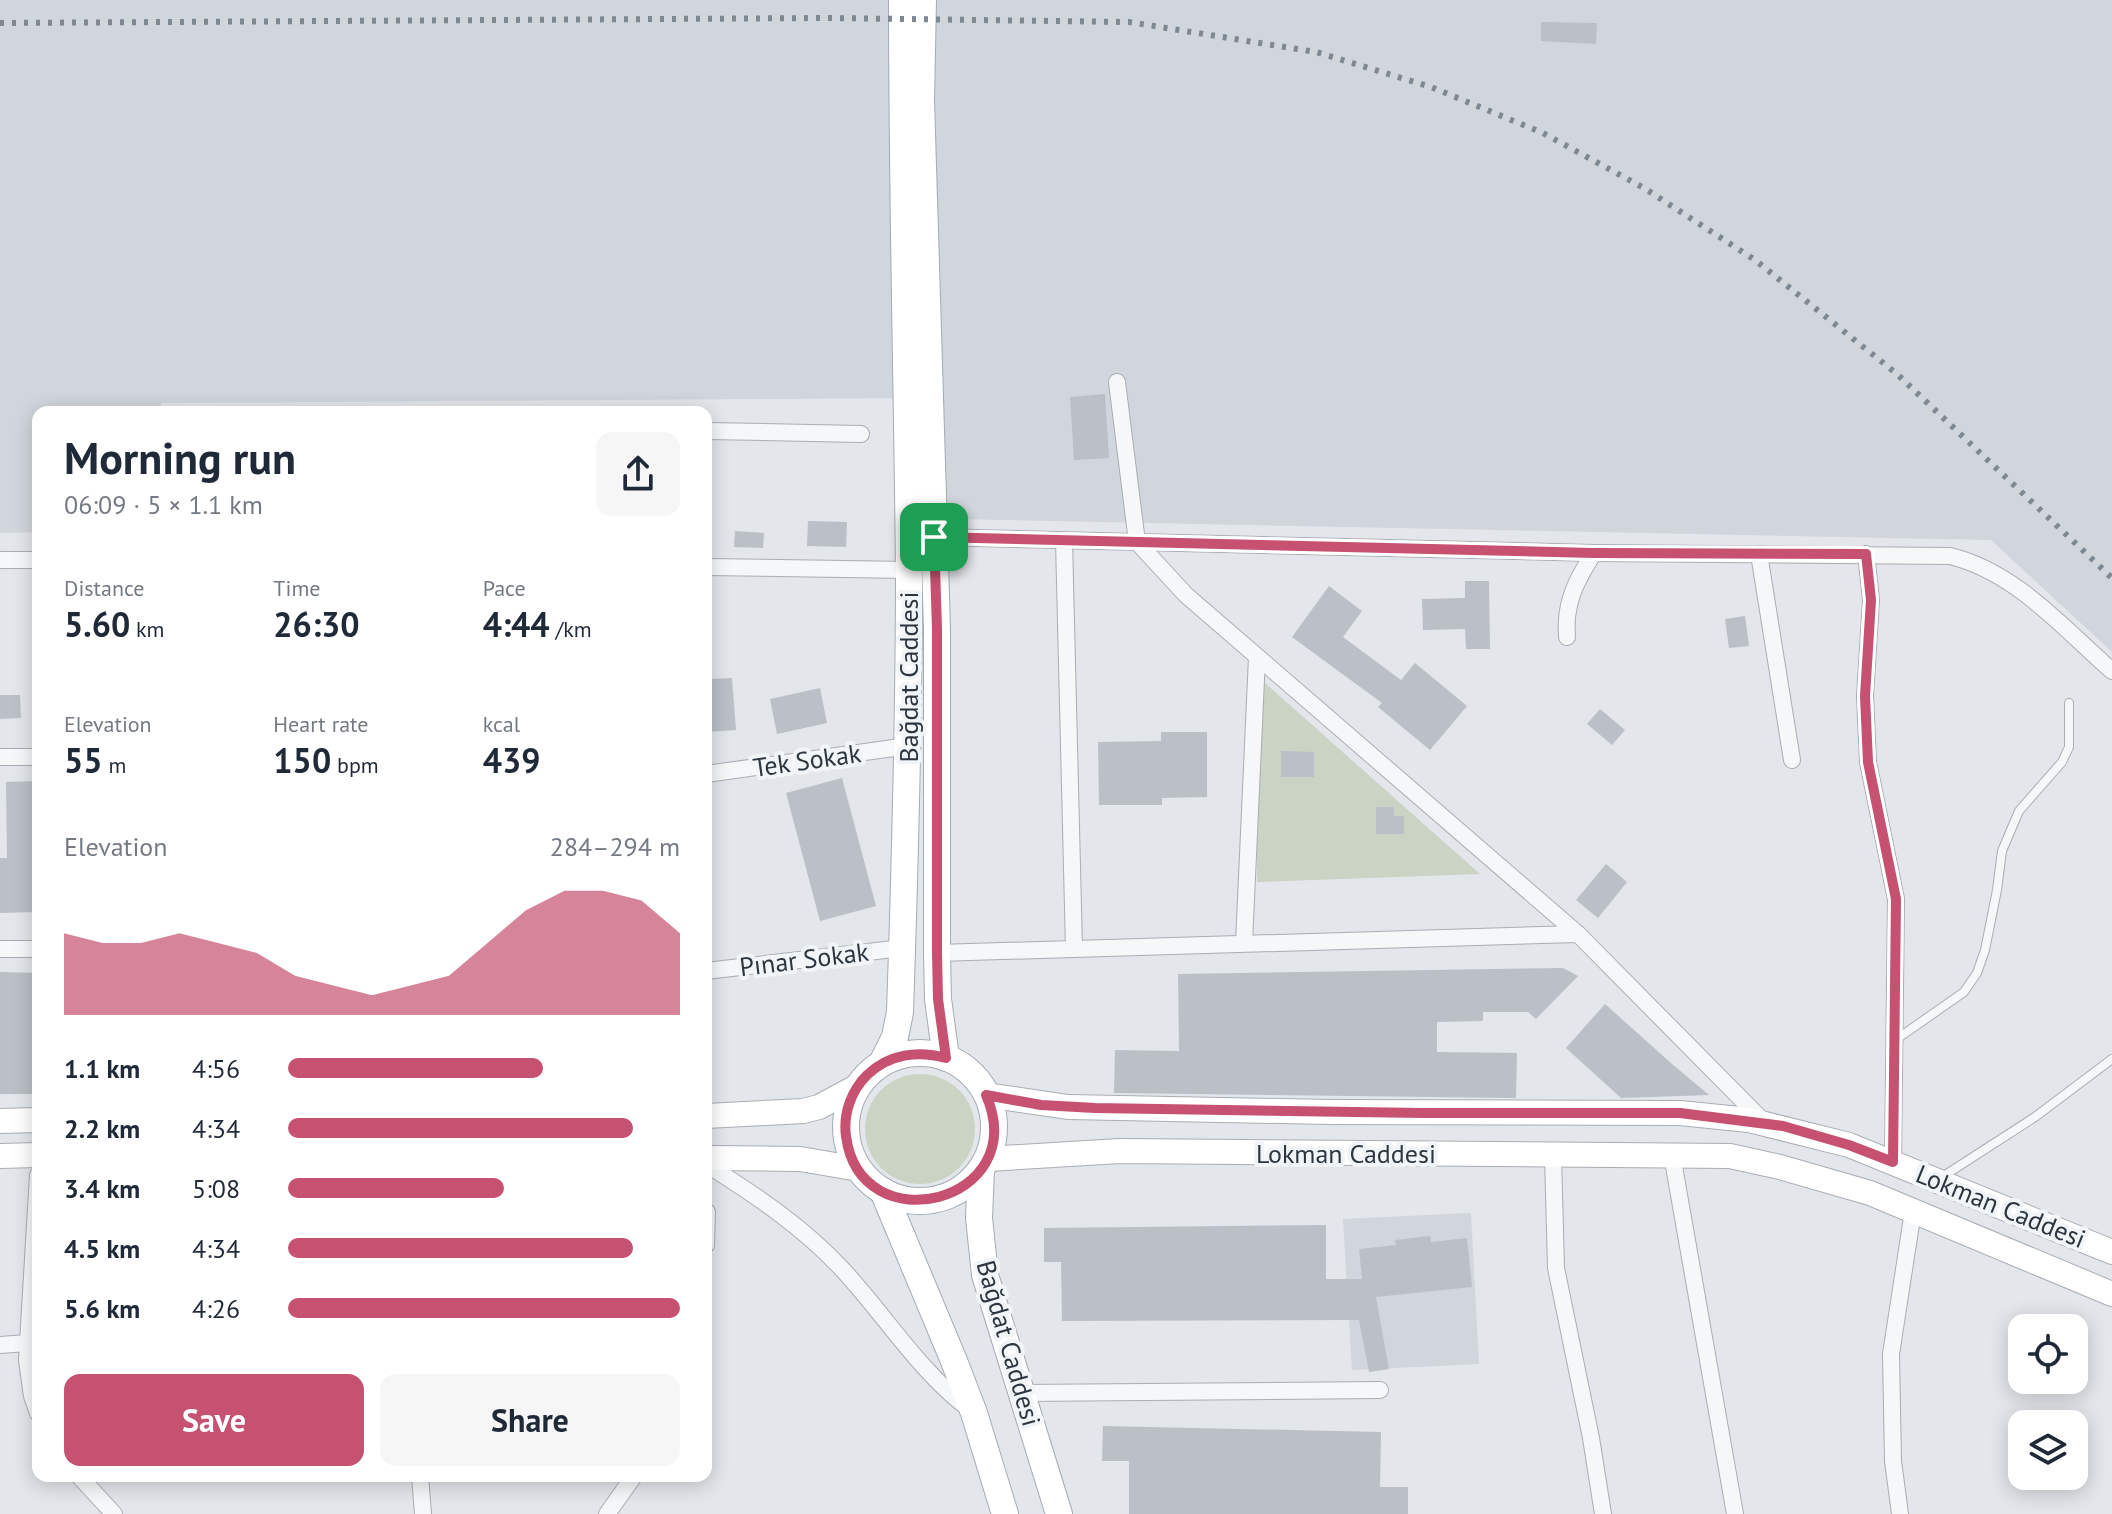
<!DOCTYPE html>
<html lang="en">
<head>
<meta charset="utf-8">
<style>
	body { margin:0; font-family:"PT Sans",sans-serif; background:#f6f6f7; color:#1f2937; height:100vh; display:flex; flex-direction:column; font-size:30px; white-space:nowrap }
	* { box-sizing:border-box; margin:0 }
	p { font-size:26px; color:#747a83 }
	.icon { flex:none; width:44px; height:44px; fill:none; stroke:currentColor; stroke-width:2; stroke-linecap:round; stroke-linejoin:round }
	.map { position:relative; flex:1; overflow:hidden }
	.sheet { position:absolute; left:32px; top:406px; width:680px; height:1076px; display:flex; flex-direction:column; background:#fff; border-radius:16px; box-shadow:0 4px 20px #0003 }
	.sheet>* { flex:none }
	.tools { position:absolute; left:2008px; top:1314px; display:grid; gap:16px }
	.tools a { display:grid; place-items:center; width:80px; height:80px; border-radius:16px; background:#fff; box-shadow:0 4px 20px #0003; font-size:40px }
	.pin { position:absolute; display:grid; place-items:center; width:68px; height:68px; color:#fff; margin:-34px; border-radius:16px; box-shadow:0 4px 12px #0006 }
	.round { display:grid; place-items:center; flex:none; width:84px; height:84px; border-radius:16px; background:#f6f6f7 }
	.summary { display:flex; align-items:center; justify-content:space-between; height:136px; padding:0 32px }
	h1 { font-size:44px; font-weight:700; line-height:60px }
	.figures { display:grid; grid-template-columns:repeat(3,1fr); gap:12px; height:136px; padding:8px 32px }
	.figures div { display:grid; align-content:center }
	.figures b { font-size:34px; font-weight:700 }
	.figures small { font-size:22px; font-weight:400 }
	.figures p { font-size:22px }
	.chart { height:224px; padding:16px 32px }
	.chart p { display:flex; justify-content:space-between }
	.chart svg { width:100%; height:144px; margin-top:8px; fill:#c65170; opacity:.7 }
	.primary-button { display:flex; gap:16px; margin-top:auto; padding:16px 32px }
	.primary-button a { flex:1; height:92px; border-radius:16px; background:#c65170; color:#fff; font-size:32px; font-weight:700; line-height:92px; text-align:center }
	.primary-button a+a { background:#f6f6f7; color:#1f2937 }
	ul { padding:0 32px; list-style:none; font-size:26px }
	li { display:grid; grid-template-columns:128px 96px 1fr; align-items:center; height:60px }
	li i { height:20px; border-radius:10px; background:#c65170 }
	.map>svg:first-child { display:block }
	.built { fill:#d1d6dc }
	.green { fill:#cad3c4 }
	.building { fill:#bac0c6 }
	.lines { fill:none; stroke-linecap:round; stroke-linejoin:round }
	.lane-casing { stroke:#a8aeb4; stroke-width:10 }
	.street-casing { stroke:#a8aeb4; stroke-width:18 }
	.secondary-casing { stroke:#a8aeb4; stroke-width:26 }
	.primary-casing { stroke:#a3acb5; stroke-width:28 }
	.lane { stroke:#f5f7f8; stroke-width:8 }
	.street { stroke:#f5f7f8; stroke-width:16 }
	.secondary { stroke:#fff; stroke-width:24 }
	.primary { stroke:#fff; stroke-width:26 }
	.rail { stroke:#7d8893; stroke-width:6; stroke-dasharray:4 8; stroke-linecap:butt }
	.route-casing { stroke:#fff; stroke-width:16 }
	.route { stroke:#c65170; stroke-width:10 }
	.labels { text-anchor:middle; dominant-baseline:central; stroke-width:8; stroke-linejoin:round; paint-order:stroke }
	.street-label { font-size:26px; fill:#2c3641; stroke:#f2f5f7 }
</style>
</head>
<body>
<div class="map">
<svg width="2112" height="1514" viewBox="0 0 2112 1514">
	<rect width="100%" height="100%" fill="#e3e6ea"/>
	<!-- built -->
	<g class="built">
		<path d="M0,0H2112V652L1991,540L950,519L918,398L161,403V412H38V532L0,533Z"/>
		<path d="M1471,1213L1479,1364L1352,1370L1343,1219Z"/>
	</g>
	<!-- green -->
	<g class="green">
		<path d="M1256,675L1480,874L1257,882Z"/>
		<circle cx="920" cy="1129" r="55"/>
	</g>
	<!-- building -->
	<g class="building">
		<path d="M1541,22L1597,23L1596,44L1541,41Z"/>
		<path d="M1105,394L1109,458L1074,460L1070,397Z"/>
		<path d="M808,521L847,522L846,547L807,546Z"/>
		<path d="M735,531L764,533L763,548L734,547Z"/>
		<path d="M1465,581H1489L1490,649H1466L1465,629L1423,630L1422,599L1465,598Z"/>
		<path d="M1329,586L1362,611L1343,637L1401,680L1415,663L1467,706L1430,750L1378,707L1382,703L1292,637Z"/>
		<path d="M1745,616L1749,646L1729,648L1725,619Z"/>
		<path d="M732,678L736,730L706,732V679Z"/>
		<path d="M820,688L827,723L777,734L770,699Z"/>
		<path d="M0,695H20L21,718L0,719Z"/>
		<path d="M1600,709L1625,730L1612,745L1587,724Z"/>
		<path d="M1161,732H1207V797L1162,798V805H1099L1098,742L1161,741Z"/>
		<path d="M1281,751L1314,752V777H1281Z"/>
		<path d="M842,778L876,906L820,921L786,793Z"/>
		<path d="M38,781V912L0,913V858H7L6,782Z"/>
		<path d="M1376,807H1394V816H1404V834H1376Z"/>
		<path d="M1606,864L1627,882L1598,918L1576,900Z"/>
		<path d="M1563,968L1578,976L1536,1019L1528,1012H1483V1021L1437,1022V1052L1517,1053L1516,1098L1114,1093L1115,1050L1179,1051L1178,974Z"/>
		<path d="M0,972L38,973V1094H0Z"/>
		<path d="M1605,1004L1672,1064L1709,1095L1621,1098L1566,1048Z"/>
		<path d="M1326,1225V1279H1362L1359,1249L1396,1245L1395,1240L1430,1236L1431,1242L1467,1238L1472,1287L1376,1297L1389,1369L1369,1372L1359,1320L1062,1321L1061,1262H1044V1228Z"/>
		<path d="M1103,1426L1381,1432L1380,1487H1408V1514H1129V1461H1102Z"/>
	</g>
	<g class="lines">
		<!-- lane casing -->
		<g class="lane-casing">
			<g id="lane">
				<path d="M1894,1041L1964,992L1977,973L1985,950L1997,890L2002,851L2019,811L2062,762L2069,747V703"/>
				<path d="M1942,1177L2035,1117L2112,1059"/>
			</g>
		</g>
		<!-- street casing -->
		<g class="street-casing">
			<g id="street">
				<path d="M1117,382L1137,542L1186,595L1578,934L1765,1123"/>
				<path d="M706,431L861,434"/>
				<path d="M934,537L1594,553L1950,556C2016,572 2063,628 2112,671"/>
				<path d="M1064,541L1074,949"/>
				<path d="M1759,554L1792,760"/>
				<path d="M1866,554L1871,600L1865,696L1868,762L1896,899L1893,1162"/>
				<path d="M0,560H38"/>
				<path d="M706,567L909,570"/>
				<path d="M1567,637C1564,604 1576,580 1594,553"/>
				<path d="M0,757H38"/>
				<path d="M706,774L908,746"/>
				<path d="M1244,943L1257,657"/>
				<path d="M0,949H38"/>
				<path d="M937,953L1578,934"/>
				<path d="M706,971L902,948"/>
				<path d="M1553,1155L1556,1268L1591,1438L1603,1514"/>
				<path d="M1672,1155L1735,1514"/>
				<path d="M706,1164C755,1195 802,1226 842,1269C885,1315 918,1370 969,1409"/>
				<path d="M38,1175L27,1360L32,1396L38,1413"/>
				<path d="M706,1245L707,1212"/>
				<path d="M0,1345L27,1343"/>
				<path d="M1021,1393L1380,1390"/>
				<path d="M79,1476L114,1514"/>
				<path d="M420,1476L423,1514"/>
				<path d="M607,1514L634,1476"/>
				<path d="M1900,1514L1893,1461L1891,1354L1913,1211"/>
			</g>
		</g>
		<!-- secondary casing -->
		<g class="secondary-casing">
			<g id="secondary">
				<path d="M986,1095L1068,1107L1330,1112L1680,1113L1749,1120L1849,1145L2112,1252"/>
				<path d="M706,1116L803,1111L819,1107L858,1086"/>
				<path d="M0,1121L38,1120"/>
				<path d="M0,1156L38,1155"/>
				<path d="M706,1158L800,1159L859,1169"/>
				<path d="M987,1159L1120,1151L1730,1156L1780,1167L1870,1193L2112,1294"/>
			</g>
		</g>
		<!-- primary casing -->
		<g class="primary-casing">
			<g id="primary">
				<path d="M923,0L921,100L937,629V953L938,999L946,1058"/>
				<circle cx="920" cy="1127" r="74"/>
				<path d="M882,1063L895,1037L900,1012C905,864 909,717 909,569C907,380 902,190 902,0"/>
				<path d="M981,1169L979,1218L985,1275L1059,1514"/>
				<path d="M883,1191L954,1361L974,1413L1005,1514"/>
			</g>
		</g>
		<!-- lane -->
		<use href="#lane" class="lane"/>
		<!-- street -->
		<use href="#street" class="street"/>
		<!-- secondary -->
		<use href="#secondary" class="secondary"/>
		<!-- primary -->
		<use href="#primary" class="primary"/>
		<!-- rail -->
		<path class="rail" d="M0,23L828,18L1129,22L1316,52L1431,87L1543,133L1644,188L1755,260L1897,374L2112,578"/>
	</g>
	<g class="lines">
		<!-- route casing -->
		<g class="route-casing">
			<path id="route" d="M934,537L1594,553L1866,554L1871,600L1865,696L1868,762L1896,899L1893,1162L1849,1145L1783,1126L1680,1113H1423L1095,1108L1041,1105L986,1095C1033,1203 860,1245 846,1136C843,1114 851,1091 867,1075C889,1054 918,1050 946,1058L938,999L937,953V629Z"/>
		</g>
		<!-- route -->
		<use href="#route" class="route"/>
	</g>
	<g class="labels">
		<!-- street labels -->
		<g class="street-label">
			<text transform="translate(908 677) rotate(-90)">Bağdat Caddesi</text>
			<text transform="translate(807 760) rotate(-8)">Tek Sokak</text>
			<text transform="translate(804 959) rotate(-7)">Pınar Sokak</text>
			<text x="1346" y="1153">Lokman Caddesi</text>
			<text transform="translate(2001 1206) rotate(22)">Lokman Caddesi</text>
			<text transform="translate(1009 1343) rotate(74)">Bağdat Caddesi</text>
		</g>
	</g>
</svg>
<div class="tools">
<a><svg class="icon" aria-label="locate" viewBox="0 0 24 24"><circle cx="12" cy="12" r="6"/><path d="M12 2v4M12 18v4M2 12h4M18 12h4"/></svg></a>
<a><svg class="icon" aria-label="layers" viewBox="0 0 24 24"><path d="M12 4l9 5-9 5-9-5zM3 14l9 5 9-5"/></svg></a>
</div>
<div class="pin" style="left:934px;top:537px;background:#1e9e55"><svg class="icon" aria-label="arrive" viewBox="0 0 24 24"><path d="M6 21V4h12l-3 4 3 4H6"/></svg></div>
<section class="sheet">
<div class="summary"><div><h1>Morning run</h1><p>06:09 · 5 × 1.1 km</p></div><a class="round"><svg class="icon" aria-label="share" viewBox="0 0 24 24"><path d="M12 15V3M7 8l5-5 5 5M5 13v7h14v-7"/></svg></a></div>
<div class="figures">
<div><p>Distance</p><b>5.60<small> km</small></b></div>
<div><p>Time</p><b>26:30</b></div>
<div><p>Pace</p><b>4:44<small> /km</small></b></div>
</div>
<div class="figures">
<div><p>Elevation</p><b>55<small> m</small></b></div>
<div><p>Heart rate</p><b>150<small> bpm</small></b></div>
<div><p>kcal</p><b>439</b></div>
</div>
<div class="chart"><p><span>Elevation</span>284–294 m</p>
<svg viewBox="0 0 160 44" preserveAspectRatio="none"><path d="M0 44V19L10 22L20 22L30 19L40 22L50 25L60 32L70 35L80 38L90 35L100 32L110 22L120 12L130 6L140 6L150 9L160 19V44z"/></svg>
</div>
<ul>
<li><b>1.1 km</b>4:56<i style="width:65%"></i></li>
<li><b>2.2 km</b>4:34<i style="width:88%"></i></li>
<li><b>3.4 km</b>5:08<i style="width:55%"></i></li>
<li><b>4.5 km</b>4:34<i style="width:88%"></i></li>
<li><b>5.6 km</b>4:26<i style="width:100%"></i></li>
</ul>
<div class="primary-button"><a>Save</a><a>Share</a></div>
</section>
</div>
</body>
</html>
